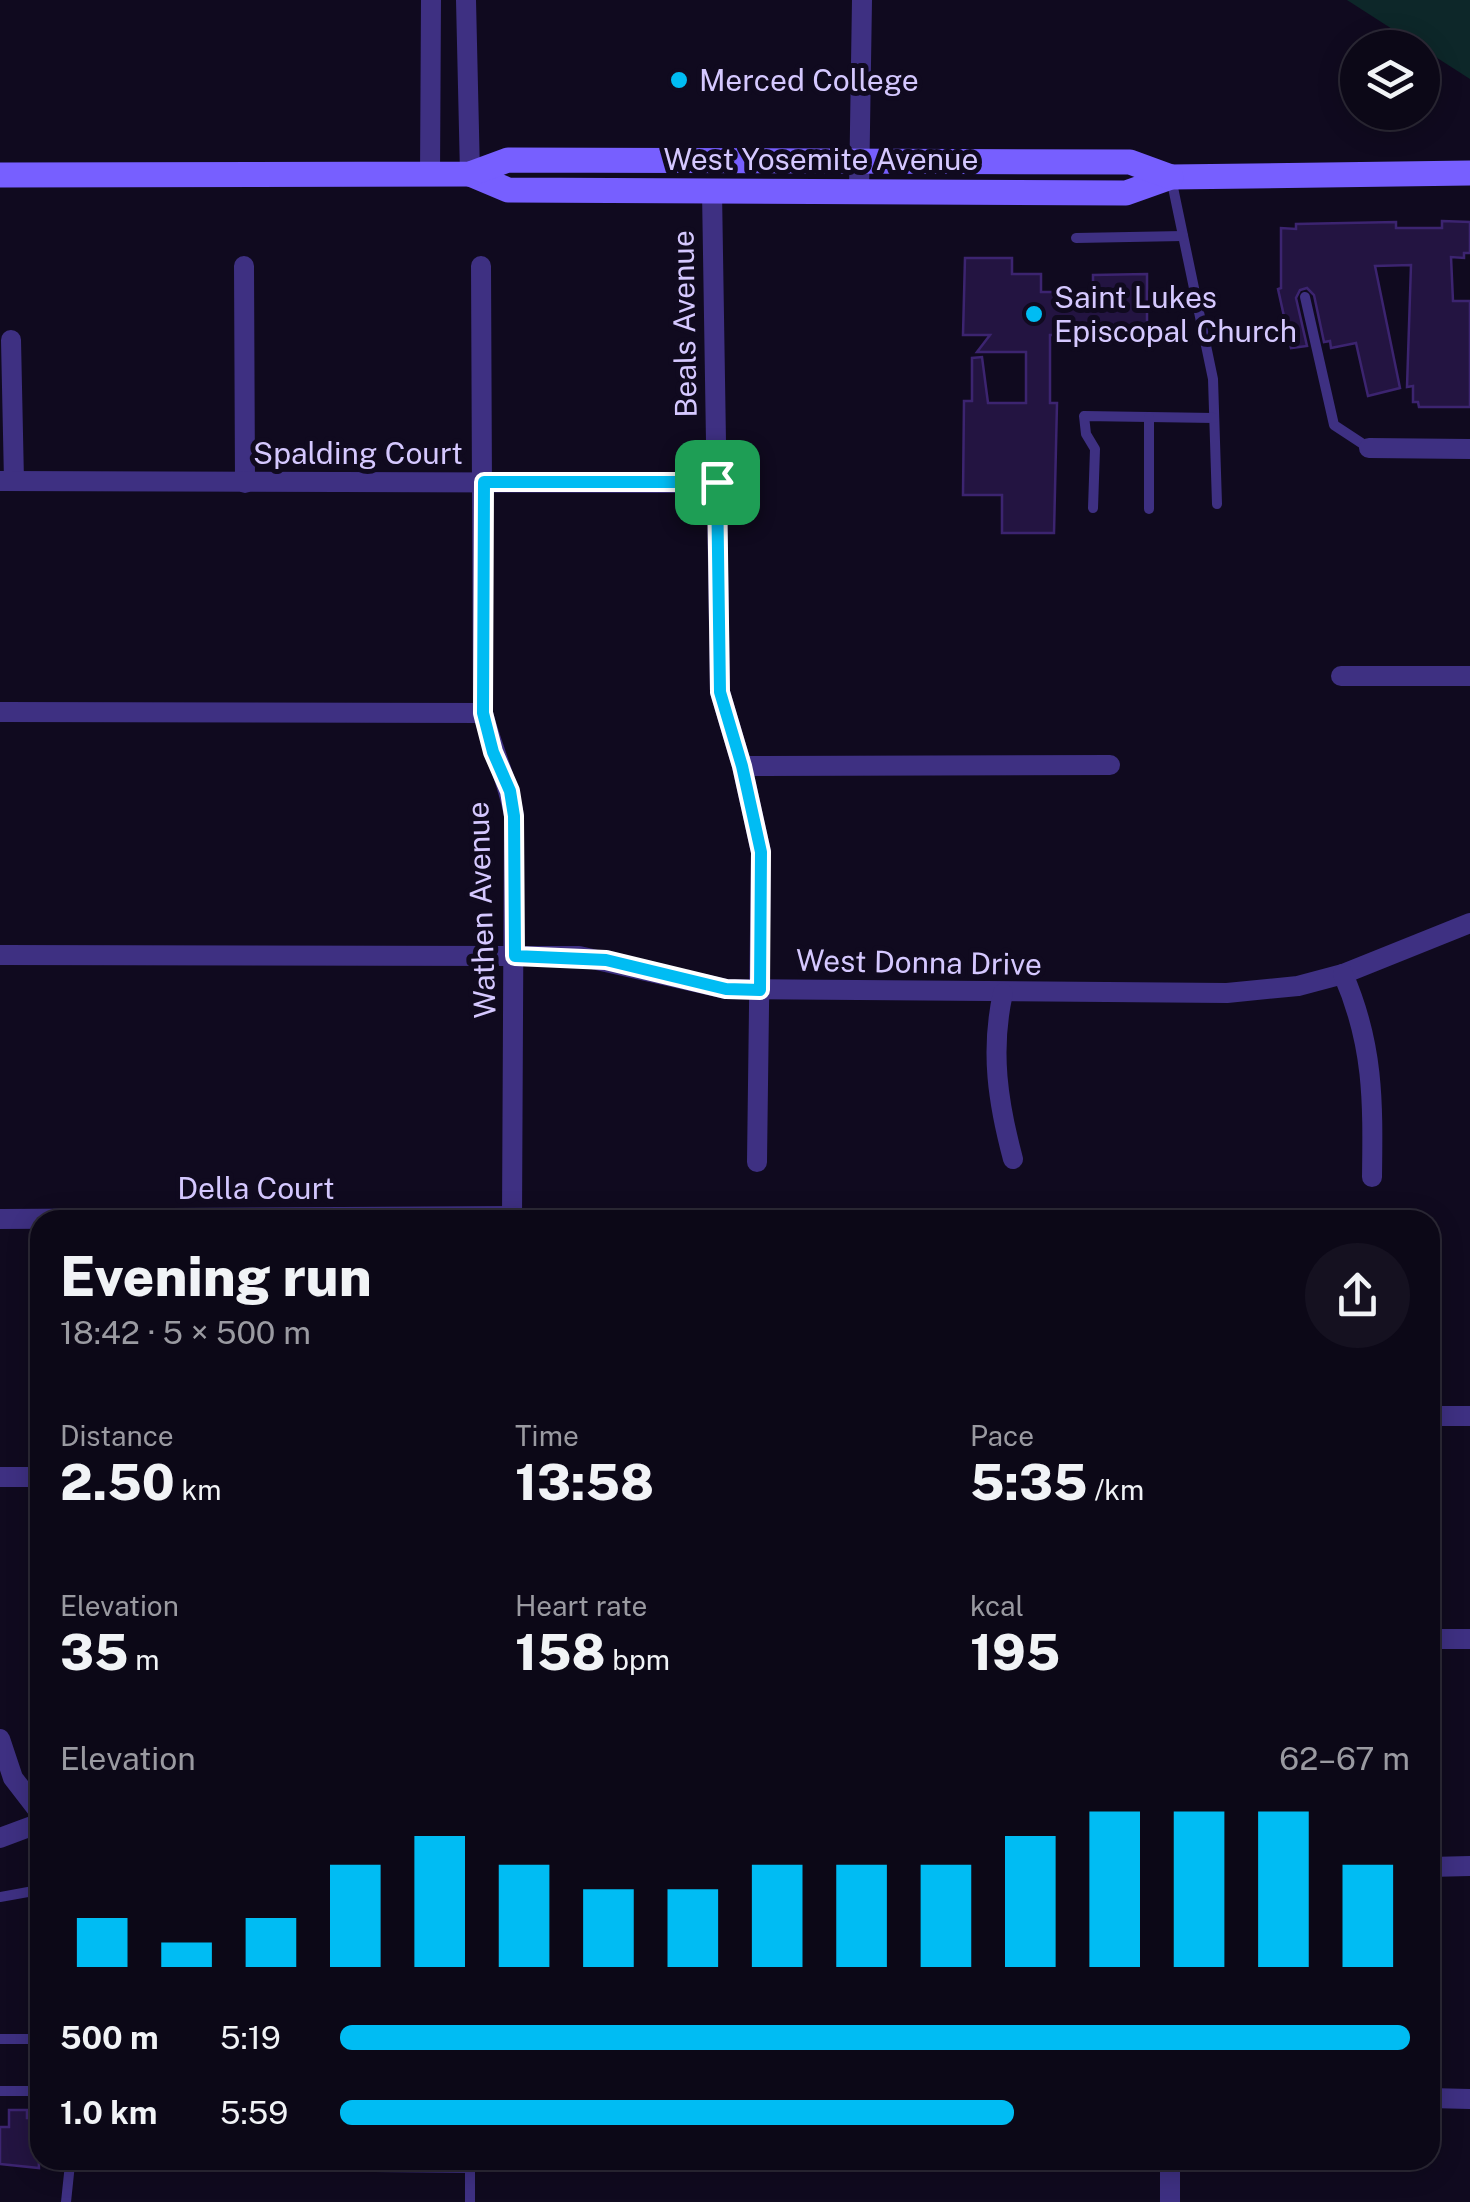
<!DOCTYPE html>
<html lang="en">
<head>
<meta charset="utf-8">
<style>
	body { margin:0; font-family:"Public Sans",sans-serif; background:#151120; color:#f1f3f6; height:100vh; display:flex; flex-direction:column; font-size:38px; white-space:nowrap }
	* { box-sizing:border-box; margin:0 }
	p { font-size:32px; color:#9a9aa1 }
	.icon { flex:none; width:55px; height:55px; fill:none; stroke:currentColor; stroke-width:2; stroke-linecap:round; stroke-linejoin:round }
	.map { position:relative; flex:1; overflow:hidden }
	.side { position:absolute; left:30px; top:1210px; width:1410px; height:960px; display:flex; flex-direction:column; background:#0c0817; border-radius:30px; box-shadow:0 5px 25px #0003,0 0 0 2px #2c2936 }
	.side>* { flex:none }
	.tools { position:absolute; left:1340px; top:30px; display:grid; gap:20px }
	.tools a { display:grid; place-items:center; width:100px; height:100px; border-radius:50%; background:#0c0817; box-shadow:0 5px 25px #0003,0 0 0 2px #2c2936; font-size:50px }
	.pin { position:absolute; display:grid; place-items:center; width:85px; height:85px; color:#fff; margin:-42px; border-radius:20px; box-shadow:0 5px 15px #0006 }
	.round { display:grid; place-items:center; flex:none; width:105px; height:105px; border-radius:52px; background:#151120 }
	.head { display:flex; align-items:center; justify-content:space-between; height:170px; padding:0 30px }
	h1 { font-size:55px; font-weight:800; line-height:75px }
	.metrics { display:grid; grid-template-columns:repeat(3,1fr); gap:15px; height:170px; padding:10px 30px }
	.metrics div { display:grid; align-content:center }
	.metrics b { font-size:50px; font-weight:800 }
	.metrics small { font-size:28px; font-weight:400 }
	.metrics p { font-size:28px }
	.chart { height:280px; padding:20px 30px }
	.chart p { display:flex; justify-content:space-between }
	.chart svg { width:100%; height:180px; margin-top:10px; stroke:#00bcf3; stroke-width:6 }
	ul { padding:0 30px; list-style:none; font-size:32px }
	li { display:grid; grid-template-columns:160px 120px 1fr; align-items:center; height:75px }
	li i { height:25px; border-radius:12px; background:#00bcf3 }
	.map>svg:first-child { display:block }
	.green { fill:#0d2729 }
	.building { fill:#231441; stroke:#3c2470; stroke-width:2.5 }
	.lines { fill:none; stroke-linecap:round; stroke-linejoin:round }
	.lane { stroke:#3e3082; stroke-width:10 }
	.street { stroke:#3e3082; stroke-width:20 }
	.secondary { stroke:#775fff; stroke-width:25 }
	.route-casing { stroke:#fff; stroke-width:20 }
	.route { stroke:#00bcf3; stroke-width:12 }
	.poi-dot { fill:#00bcf3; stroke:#100a1f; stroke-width:4 }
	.labels { text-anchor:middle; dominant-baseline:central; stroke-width:10; stroke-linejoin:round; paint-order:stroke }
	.poi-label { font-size:30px; fill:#d5c8ff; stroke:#100a1f; text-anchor:start }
	.street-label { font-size:30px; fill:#d5c8ff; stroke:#100a1f }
</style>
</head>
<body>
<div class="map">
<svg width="1470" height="2202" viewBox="0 0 1470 2202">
	<rect width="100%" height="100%" fill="#100a1f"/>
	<!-- green -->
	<path class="green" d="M1347,0H1470V79Z"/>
	<!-- building -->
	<g class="building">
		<path d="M1442,221L1470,222V253H1464V258L1451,257L1453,301H1470V407H1419L1418,402H1413V386L1407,387L1411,265L1375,266L1400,388L1368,396L1356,343L1331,348L1330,341L1324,342L1314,295L1307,288L1300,290L1296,298L1307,346L1291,348L1278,289L1281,288V228L1296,229V224L1396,222V228H1442Z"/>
		<path d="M965,258H1012V274H1041V292H1093V275L1147,274V335H1050V403H1057L1054,533H1002V495H963L964,401H972V358L982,357L988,403H1026V352H977L990,335H963Z"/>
		<path d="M9,2110H27V2118H37L39,2168L0,2164V2127H9Z"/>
	</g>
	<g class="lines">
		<!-- lane -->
		<g class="lane">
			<path d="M1171,178L1213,379L1217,504"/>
			<path d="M1076,238L1183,236"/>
			<path d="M1305,297L1334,425L1369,448"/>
			<path d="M1093,508L1095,449L1086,434L1084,416L1214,418"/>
			<path d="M1149,509V417"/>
			<path d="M32,1827L39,1855V1890"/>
			<path d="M0,1897L39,1890V2039"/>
			<path d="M0,2039H40"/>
			<path d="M0,2091H40"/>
			<path d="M470,2168V2202"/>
			<path d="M66,2202L70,2164L470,2168V2160"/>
		</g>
		<!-- street -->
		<g class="street">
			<path d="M466,0L470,174"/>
			<path d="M430,175L431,0"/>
			<path d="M712,191L720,692L742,766L761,852L757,1162"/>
			<path d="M859,192L862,0"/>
			<path d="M244,266L245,483"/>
			<path d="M481,266L483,713C492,748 508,781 514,816L512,1220"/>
			<path d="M11,340L14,481"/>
			<path d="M1369,448L1470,449"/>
			<path d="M0,481L717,483"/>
			<path d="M1341,676H1470"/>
			<path d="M0,712L483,713"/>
			<path d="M742,766L1110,765"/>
			<path d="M0,955L579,956L726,989L1227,993L1298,986L1343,974L1470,923"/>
			<path d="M1343,974C1374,1045 1373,1102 1372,1177"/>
			<path d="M1003,993C990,1051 998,1103 1013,1159"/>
			<path d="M0,1219L512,1216"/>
			<path d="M1430,1416H1470"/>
			<path d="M0,1477H40"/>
			<path d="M1430,1639H1470"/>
			<path d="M0,1739L13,1778L40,1813"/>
			<path d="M0,1838L40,1823"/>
			<path d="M1430,1867L1470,1866"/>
			<path d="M1430,2098L1470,2099"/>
			<path d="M1170,2202V2160"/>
		</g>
		<!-- secondary -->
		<g class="secondary">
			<path d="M470,174L508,190L1126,193L1171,177L1470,173"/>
			<path d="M0,175L470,174L508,160L1130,162L1171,177"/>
		</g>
	</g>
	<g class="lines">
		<!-- route casing -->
		<g class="route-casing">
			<path id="route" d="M484,482H717L720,692L742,766L761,852L760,990L726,989L606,960L515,956L514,816L510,791L493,752L483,713Z"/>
		</g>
		<!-- route -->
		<use href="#route" class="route"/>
	</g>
	<!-- markers -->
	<g class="poi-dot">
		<circle cx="679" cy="80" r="10"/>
		<circle cx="1034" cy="314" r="10"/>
	</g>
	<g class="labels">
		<!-- poi labels -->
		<g class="poi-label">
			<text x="699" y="80">Merced College</text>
			<text x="1054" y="297">Saint Lukes<tspan x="1054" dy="34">Episcopal Church</tspan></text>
		</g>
		<!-- street labels -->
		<g class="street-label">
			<text x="821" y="159">West Yosemite Avenue</text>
			<text transform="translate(684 324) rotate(-91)">Beals Avenue</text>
			<text x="358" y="453">Spalding Court</text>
			<text transform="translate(481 910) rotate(-92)">Wathen Avenue</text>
			<text transform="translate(919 962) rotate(1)">West Donna Drive</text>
			<text x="256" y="1188">Della Court</text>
		</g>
	</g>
</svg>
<div class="tools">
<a><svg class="icon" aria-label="layers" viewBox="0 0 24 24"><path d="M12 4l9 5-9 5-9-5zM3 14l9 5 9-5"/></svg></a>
</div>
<div class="pin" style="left:717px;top:482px;background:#1e9e55"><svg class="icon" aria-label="arrive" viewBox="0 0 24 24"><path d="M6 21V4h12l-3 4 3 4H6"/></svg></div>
<section class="side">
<div class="head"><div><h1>Evening run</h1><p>18:42 · 5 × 500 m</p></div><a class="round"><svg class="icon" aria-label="share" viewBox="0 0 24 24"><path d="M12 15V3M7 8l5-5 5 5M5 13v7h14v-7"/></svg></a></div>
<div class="metrics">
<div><p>Distance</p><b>2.50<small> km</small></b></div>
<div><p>Time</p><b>13:58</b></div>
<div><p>Pace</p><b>5:35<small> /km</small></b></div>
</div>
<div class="metrics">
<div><p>Elevation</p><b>35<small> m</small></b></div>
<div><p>Heart rate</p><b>158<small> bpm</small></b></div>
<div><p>kcal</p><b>195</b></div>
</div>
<div class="chart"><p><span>Elevation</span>62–67 m</p>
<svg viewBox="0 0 160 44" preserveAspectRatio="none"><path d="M5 44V32M15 44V38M25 44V32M35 44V19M45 44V12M55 44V19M65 44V25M75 44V25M85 44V19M95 44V19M105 44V19M115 44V12M125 44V6M135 44V6M145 44V6M155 44V19"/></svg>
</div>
<ul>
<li><b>500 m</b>5:19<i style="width:100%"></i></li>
<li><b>1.0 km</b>5:59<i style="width:63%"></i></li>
</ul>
</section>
</div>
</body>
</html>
